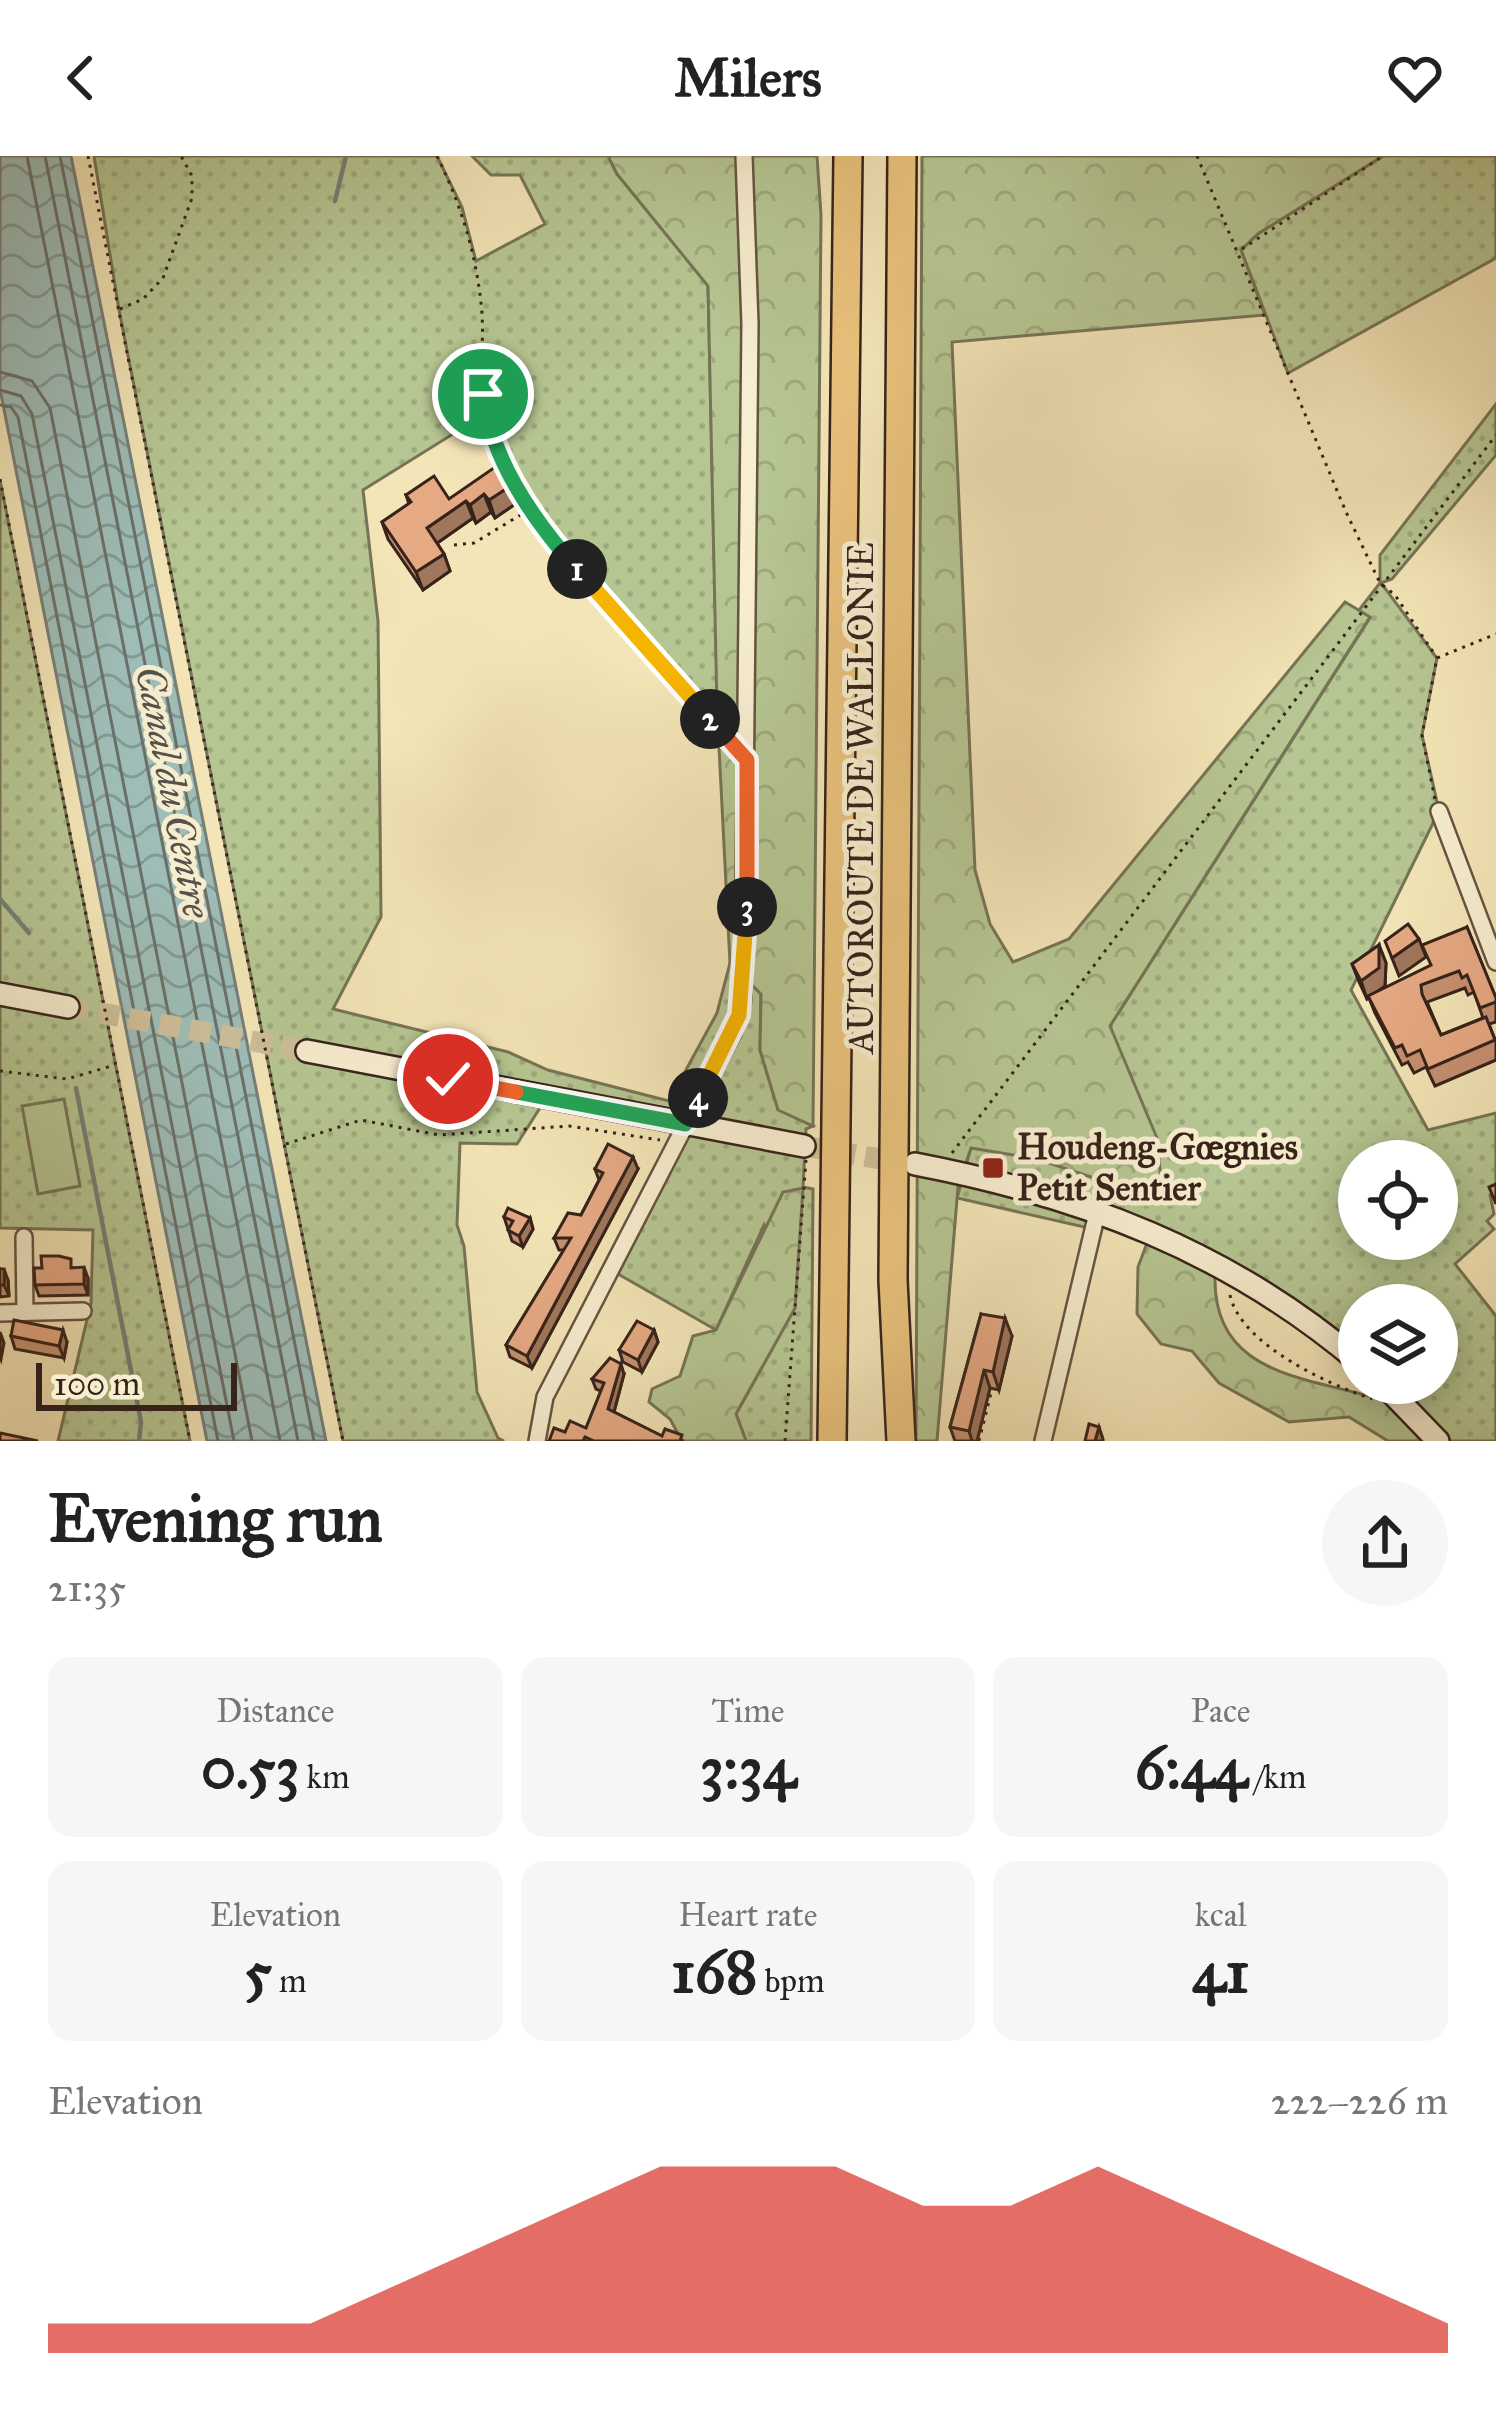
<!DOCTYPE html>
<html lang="en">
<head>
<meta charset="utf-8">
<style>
	body { margin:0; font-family:"IM FELL Great Primer",serif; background:#f6f6f6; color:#222; height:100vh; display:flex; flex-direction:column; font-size:45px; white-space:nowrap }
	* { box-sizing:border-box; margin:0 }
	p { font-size:39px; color:#767676 }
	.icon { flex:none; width:66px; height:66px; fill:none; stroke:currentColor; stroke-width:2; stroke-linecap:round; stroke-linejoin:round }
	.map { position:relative; height:1285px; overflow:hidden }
	.side { display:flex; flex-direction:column; background:#fff; flex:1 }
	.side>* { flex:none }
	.controls { position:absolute; left:1338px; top:984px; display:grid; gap:24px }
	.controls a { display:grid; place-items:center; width:120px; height:120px; border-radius:50%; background:#fff; box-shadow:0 6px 30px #0003; font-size:60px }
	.scale { position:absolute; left:36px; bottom:30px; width:201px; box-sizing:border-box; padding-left:12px; border:6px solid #37231a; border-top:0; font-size:33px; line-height:42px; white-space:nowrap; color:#37231a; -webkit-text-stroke:9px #f7eed0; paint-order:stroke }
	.pin { position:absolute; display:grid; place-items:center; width:102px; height:102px; color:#fff; margin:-51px; border:6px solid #fff; border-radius:50%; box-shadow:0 3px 12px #0007 }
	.km { position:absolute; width:60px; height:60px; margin:-30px; border-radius:50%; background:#222; color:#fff; font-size:33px; line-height:60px; text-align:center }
	.round { display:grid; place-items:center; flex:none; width:126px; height:126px; border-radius:63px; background:#f6f6f6 }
	.overview { display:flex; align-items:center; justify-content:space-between; height:204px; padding:0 48px }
	h1 { font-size:66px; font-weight:700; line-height:90px }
	.figures { display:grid; grid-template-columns:repeat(3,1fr); gap:18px; height:204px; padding:12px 48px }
	.figures div { display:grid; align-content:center; border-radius:24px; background:#f6f6f6; text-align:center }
	.figures b { font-size:60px; font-weight:700 }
	.figures small { font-size:33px; font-weight:400 }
	.figures p { font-size:33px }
	.chart { height:336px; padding:24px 48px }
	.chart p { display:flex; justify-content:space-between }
	.chart svg { width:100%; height:216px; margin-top:12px; fill:#d93025; opacity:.7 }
	header { display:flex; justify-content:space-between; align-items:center; height:156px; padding:0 48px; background:#fff; font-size:54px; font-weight:700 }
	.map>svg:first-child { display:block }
	.grass { fill:url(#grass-dots); stroke:#767456; stroke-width:3; fill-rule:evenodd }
	.forest { fill:url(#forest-crowns); stroke:#767456; stroke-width:3 }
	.pitch { fill:#b6c692; stroke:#767456; stroke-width:3 }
	.water { fill:url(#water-waves); stroke:#757f78; stroke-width:3 }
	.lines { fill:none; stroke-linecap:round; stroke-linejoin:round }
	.shore { stroke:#6a7068; stroke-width:3 }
	.stream { stroke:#757f78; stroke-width:4.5 }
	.secondary-tunnel { stroke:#cdbe98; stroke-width:21; stroke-dasharray:21 10; stroke-linecap:butt }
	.street-casing { stroke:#665441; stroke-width:20 }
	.secondary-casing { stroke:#37231a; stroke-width:26 }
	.highway-casing { stroke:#37231a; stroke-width:32 }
	.path { stroke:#37231a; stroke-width:3; stroke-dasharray:3 6; stroke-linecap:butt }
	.street { stroke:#f7eed0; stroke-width:15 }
	.secondary { stroke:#f7eed0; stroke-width:21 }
	.highway { stroke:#eac27c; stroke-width:27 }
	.wall { fill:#c59172; stroke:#37231a; stroke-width:3; fill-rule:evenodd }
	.shaded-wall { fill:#a0765c; stroke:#37231a; stroke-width:3 }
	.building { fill:#e5a984; stroke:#37231a; stroke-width:3 }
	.split-1-casing { stroke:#fff; stroke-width:24 }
	.split-2-casing { stroke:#fff; stroke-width:24 }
	.split-3-casing { stroke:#fff; stroke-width:24 }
	.split-4-casing { stroke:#fff; stroke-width:24 }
	.split-5-casing { stroke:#fff; stroke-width:24 }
	.split-6-casing { stroke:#fff; stroke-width:24 }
	.split-1 { stroke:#22a559; stroke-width:15 }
	.split-2 { stroke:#f5b400; stroke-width:15 }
	.split-3 { stroke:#f0652b; stroke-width:15 }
	.split-4 { stroke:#f5b400; stroke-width:15 }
	.split-5 { stroke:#22a559; stroke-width:15 }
	.split-6 { stroke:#f0652b; stroke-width:15 }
	.poi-dot { fill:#8f2418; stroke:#f7eed0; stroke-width:4.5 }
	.labels { text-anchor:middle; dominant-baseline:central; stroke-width:10; stroke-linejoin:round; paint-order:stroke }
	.street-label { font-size:36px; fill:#37231a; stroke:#f7eed0 }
	.poi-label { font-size:36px; font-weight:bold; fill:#37231a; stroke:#f7eed0; text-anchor:start }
	.water-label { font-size:39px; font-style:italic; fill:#565149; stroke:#f7eed0 }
</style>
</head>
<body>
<header><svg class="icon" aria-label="back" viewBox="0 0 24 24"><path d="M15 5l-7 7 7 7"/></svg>Milers<svg class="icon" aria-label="heart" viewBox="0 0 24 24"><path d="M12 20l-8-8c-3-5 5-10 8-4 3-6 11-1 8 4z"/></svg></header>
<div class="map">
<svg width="1496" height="1285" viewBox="0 0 1496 1285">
	<defs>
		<pattern id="grass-dots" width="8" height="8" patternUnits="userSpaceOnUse" patternTransform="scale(3)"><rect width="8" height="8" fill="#b6c692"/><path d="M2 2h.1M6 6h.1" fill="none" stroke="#9daa7d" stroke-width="1.8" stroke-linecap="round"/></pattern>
		<pattern id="forest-crowns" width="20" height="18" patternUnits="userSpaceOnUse" patternTransform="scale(3)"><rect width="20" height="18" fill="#b6c692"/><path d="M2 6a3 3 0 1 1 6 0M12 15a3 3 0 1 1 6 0" fill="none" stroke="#9daa7d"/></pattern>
		<pattern id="water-waves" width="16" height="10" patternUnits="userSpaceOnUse" patternTransform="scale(3)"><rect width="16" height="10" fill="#9ebdb7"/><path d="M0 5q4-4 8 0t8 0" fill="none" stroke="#829994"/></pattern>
	</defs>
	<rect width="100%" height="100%" fill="#f3e5b7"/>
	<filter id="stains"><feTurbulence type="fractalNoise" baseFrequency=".00167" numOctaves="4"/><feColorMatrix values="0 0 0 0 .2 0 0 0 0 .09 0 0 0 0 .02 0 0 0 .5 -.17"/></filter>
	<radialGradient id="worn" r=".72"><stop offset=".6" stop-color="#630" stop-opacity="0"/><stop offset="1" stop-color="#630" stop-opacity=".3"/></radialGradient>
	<!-- grass -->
	<g class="grass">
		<path d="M94,0H437L462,51L476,105L545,68L520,19H491L472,0H608L617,18L708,129L718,572C644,489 512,366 485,258L363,334L378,465L381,761L333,853L508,896L548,914L669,945L717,857L730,807L761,838L760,894L778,953L813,970L806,973L803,1031L813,1033L811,1285H746L736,1258L795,1152L764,1069L716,1174L611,1114L684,968L547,941L517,988L460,987L457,1069L464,1090L477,1236L498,1282L504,1285H343L119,154Z"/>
		<path d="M1383,0H1496V102L1288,217L1241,94L1259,77Z"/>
		<path d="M1496,248V299L1392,423L1381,427L1437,502L1422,579L1439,655L1351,834L1428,974L1496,957V1037L1490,1039L1494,1058L1487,1065L1494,1073L1455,1108L1496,1160V1285H1438L1382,1227H1437V1149H1359V1206L1327,1179L1099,1053L1093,1073L957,1042L971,991L1037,1003L1130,925L1110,870L1370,462L1359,454L1380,427V399ZM1359,1005H1437V1083H1359Z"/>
		<path d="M0,324L190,1285H58L91,1147L93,1074L0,1072Z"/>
	</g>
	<!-- forest -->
	<g class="forest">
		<path d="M608,0H817L821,59L813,970L778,954L760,894L761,838L730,807L717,552L708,130L617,18Z"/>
		<path d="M922,0H1383L1259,77L1241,94L1265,159L952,186L975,714L990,768L1013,806L1069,783L1345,446L1370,461L1110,870L1157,982L1163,1045L1037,1003L971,992L958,1031L937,1285H916Z"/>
		<path d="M803,1032L795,1152L736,1258L746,1285H682L670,1263L649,1246L652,1233L680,1220L693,1180L716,1174L783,1036Z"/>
		<path d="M1152,1074L1216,1106C1202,1233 1330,1219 1405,1252C1418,1258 1428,1274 1438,1285H1388L1349,1261L1289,1266L1219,1227L1192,1195L1161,1188L1137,1158L1138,1111Z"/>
	</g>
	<!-- pitch -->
	<path class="pitch" d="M64,943L80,1030L38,1038L22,950Z"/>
	<!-- water -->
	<path class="water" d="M0,0H71L326,1285H207L0,233Z"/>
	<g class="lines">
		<!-- shore -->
		<g class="shore">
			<path d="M27,0L280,1285"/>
			<path d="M45,0L298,1285"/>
			<path d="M60,0L314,1285"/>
			<path d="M0,216L32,225L50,252L252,1285"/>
			<path d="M0,234L21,240L32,258L234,1285"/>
			<path d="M0,249L11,251L18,261L218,1285"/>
		</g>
		<!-- stream -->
		<g class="stream">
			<path d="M335,45L346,0"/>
			<path d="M0,743L29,777"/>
			<path d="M76,932L141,1266L139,1285"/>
		</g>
		<!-- secondary-tunnel -->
		<g class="secondary-tunnel">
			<path d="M68,851L307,895"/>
			<path d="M804,990L904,1007"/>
		</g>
		<!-- street casing -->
		<g class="street-casing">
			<g id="street">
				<path d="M1439,655L1496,806"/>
				<path d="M24,1081L25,1156"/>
				<path d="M0,1157L83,1155"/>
				<path d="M537,1285L545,1241L733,877L743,841L750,168L744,0"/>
				<path d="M1043,1285L1098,1053"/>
			</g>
		</g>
		<!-- secondary casing -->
		<g class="secondary-casing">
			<g id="secondary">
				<path d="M0,838L68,851"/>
				<path d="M307,895L804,990"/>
				<path d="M915,1008C1082,1040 1228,1095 1359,1206"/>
				<path d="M1382,1227L1438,1285"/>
			</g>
		</g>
		<!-- highway casing -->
		<g class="highway-casing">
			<g id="highway">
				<path d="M832,1285L848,0"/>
				<path d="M901,1285L893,1124L902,0"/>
			</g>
		</g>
		<!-- path -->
		<g class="path">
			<path d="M88,0L343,1285"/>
			<path d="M437,0C462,51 477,100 482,157C484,193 478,231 487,266C515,371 657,503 730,585"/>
			<path d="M1197,0L1346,356L1380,427L1395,439L1437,502"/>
			<path d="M1242,93L1383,0"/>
			<path d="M120,153L143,143L163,122L192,42V20L181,0"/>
			<path d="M0,323L190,1285"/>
			<path d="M454,389L474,387L532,352"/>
			<path d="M1435,643L1422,579L1437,502L1496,478"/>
			<path d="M0,915L67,923L115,909"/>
			<path d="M286,988L361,964L439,979L569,970L660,984"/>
			<path d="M952,997L1496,279"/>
			<path d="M1230,1139C1241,1189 1328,1228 1372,1243"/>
			<path d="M785,1285L806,1004"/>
			<path d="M979,1285L991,1237"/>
		</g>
		<!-- street -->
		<use href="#street" class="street"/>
		<!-- secondary -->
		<use href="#secondary" class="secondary"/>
		<!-- highway -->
		<use href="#highway" class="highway"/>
	</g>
	<!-- wall -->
	<g class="wall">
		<path d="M515,327L521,344L495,362L491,356L476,367L473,362L437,387L444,398L450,415L423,434L388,383L382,366L409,348L406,339L449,343Z"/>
		<path d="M1467,771L1496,842V866L1489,868L1496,886V904L1435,930L1426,911L1414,917L1408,906L1402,909L1375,857L1369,842L1367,843L1359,826L1352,808L1379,789L1386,807L1385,830L1377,836L1430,810ZM1465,832L1468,839L1474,836L1483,862L1441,879L1427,846Z"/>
		<path d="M595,1013H638L532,1212L510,1201L506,1189L564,1094H559L554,1082L581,1059L599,1024Z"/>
		<path d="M504,1061L530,1062L533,1073L523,1091L512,1085Z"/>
		<path d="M74,1112L88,1122V1139L39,1140L35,1129Z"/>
		<path d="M0,1113L8,1124L9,1140L0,1141Z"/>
		<path d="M981,1158L1012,1180L999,1234L990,1232L977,1285H955L950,1271Z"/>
		<path d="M654,1174L658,1186L642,1216L623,1206L619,1194Z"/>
		<path d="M11,1180L67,1186L64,1202L15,1193Z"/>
		<path d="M624,1218L614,1256L662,1280L684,1285H549L565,1276L586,1272L601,1235L596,1233L592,1223Z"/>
	</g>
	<!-- shaded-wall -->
	<g class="shaded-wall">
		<path d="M515,327L521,344L495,362L489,344Z"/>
		<path d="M484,338L491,356L476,367L470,349Z"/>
		<path d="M466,345L473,362L433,390L427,372Z"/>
		<path d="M444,398L450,415L423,434L416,416Z"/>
		<path d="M1419,783L1426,801L1399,820L1392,802Z"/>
		<path d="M1379,789L1386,807L1385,830L1367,843L1361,825Z"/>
		<path d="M633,1001L638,1013L532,1212L527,1200Z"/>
		<path d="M530,1062L533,1073L523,1091L519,1080Z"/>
		<path d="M84,1111L88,1122V1139L84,1128Z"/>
		<path d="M4,1113L8,1124L9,1140L4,1129Z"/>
		<path d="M1005,1162L1012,1180L999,1234L993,1216Z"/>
		<path d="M63,1174L67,1186L64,1202L59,1190Z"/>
		<path d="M654,1174L658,1186L642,1216L638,1204Z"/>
		<path d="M0,1176L4,1187L1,1203L0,1200Z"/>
		<path d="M621,1208L624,1218L612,1263L608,1253Z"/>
		<path d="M984,1214L990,1232L977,1285H972L969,1275Z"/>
		<path d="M1099,1271L1103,1283V1285H1095Z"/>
	</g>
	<!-- building -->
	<g class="building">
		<path d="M501,307L515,327L489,344L484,338L470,349L466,345L427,372L444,398L416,416L382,366L411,346L406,339L434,320L449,343Z"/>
		<path d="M1408,768L1419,783L1392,802L1385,785Z"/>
		<path d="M1467,771L1496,842V846L1480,852L1467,819L1462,822L1459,815L1421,829L1422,838L1441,879L1486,861L1495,884L1428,913L1420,894L1407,900L1402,889L1395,892L1368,840L1431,809L1422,789Z"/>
		<path d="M1379,789V812L1361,825L1352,808Z"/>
		<path d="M608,988L633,1001L527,1200L506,1189L571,1082H554L568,1057L581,1059L603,1017L595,1013Z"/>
		<path d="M1496,1028V1048L1489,1031Z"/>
		<path d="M508,1052L530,1062L519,1080L508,1074L513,1065L504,1061Z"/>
		<path d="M41,1100H59L71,1103V1112L84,1111V1128L35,1129L34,1112H42Z"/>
		<rect x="0" y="1113" width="4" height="16"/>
		<path d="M981,1158L1005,1162L993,1216L984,1214L969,1275L950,1271Z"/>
		<path d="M14,1164L63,1174L59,1190L11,1180Z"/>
		<path d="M637,1165L654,1174L638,1204L619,1194Z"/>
		<path d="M610,1202L621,1208L608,1253L662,1280L665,1273L682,1279L680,1285H594L585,1281L583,1285H549L554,1272L565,1276L570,1265L586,1272L604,1227L592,1223Z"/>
		<path d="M1089,1268L1099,1271L1095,1285H1085Z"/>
		<path d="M0,1277L38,1285H0Z"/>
	</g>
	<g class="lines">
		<!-- split-1 casing -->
		<g class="split-1-casing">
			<path id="split-1" d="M483,238C491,303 534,365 577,413"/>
		</g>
		<!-- split-2 casing -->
		<g class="split-2-casing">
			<path id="split-2" d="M577,413L710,563"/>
		</g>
		<!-- split-3 casing -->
		<g class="split-3-casing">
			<path id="split-3" d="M710,563L747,604V751"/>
		</g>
		<!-- split-4 casing -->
		<g class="split-4-casing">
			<path id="split-4" d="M698,942L739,859L747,751"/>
		</g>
		<!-- split-5 casing -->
		<g class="split-5-casing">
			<path id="split-5" d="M516,936L685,968L698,942"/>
		</g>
		<!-- split-6 casing -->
		<g class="split-6-casing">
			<path id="split-6" d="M448,923L516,936"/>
		</g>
		<!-- split-1 -->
		<use href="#split-1" class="split-1"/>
		<!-- split-2 -->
		<use href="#split-2" class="split-2"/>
		<!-- split-3 -->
		<use href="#split-3" class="split-3"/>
		<!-- split-4 -->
		<use href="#split-4" class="split-4"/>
		<!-- split-5 -->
		<use href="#split-5" class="split-5"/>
		<!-- split-6 -->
		<use href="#split-6" class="split-6"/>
	</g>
	<!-- markers -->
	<rect class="poi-dot" x="981" y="1000" width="24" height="24" rx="6"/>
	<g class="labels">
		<!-- street labels -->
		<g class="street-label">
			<text transform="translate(861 642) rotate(-90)">AUTOROUTE DE WALLONIE</text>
		</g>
		<!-- poi labels -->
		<g class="poi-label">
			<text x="1017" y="991">Houdeng-Gœgnies<tspan x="1017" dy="41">Petit Sentier</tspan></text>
		</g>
		<!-- water labels -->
		<g class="water-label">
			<text transform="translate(173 636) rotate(79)">Canal du Centre</text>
		</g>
	</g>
	<rect width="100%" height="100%" filter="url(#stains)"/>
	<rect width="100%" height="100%" fill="url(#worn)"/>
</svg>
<div class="controls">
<a><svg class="icon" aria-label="locate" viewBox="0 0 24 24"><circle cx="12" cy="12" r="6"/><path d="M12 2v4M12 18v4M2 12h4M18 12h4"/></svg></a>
<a><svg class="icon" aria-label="layers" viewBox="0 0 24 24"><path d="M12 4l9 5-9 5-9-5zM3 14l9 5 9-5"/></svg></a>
</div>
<div class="scale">100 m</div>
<div class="pin" style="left:483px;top:238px;background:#1e9e55"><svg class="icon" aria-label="arrive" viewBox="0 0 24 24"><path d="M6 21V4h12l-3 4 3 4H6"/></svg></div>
<div class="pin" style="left:448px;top:923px;background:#d93025"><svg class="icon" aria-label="check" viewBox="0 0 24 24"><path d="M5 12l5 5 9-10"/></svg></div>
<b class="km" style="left:577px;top:413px">1</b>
<b class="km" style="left:710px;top:563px">2</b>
<b class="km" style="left:747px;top:751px">3</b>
<b class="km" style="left:698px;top:942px">4</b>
</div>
<section class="side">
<div class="overview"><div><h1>Evening run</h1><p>21:35</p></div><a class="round"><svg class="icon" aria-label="share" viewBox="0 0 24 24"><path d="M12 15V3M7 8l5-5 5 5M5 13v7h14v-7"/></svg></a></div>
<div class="figures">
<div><p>Distance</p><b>0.53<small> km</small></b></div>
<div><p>Time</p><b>3:34</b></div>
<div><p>Pace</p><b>6:44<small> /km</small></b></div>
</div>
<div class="figures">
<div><p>Elevation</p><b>5<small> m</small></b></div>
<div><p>Heart rate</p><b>168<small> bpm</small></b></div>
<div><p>kcal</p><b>41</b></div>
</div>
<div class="chart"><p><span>Elevation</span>222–226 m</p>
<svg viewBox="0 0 160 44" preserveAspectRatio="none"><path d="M0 44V38L10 38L20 38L30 38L40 30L50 22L60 14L70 6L80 6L90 6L100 14L110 14L120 6L130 14L140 22L150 30L160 38V44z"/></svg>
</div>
</section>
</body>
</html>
